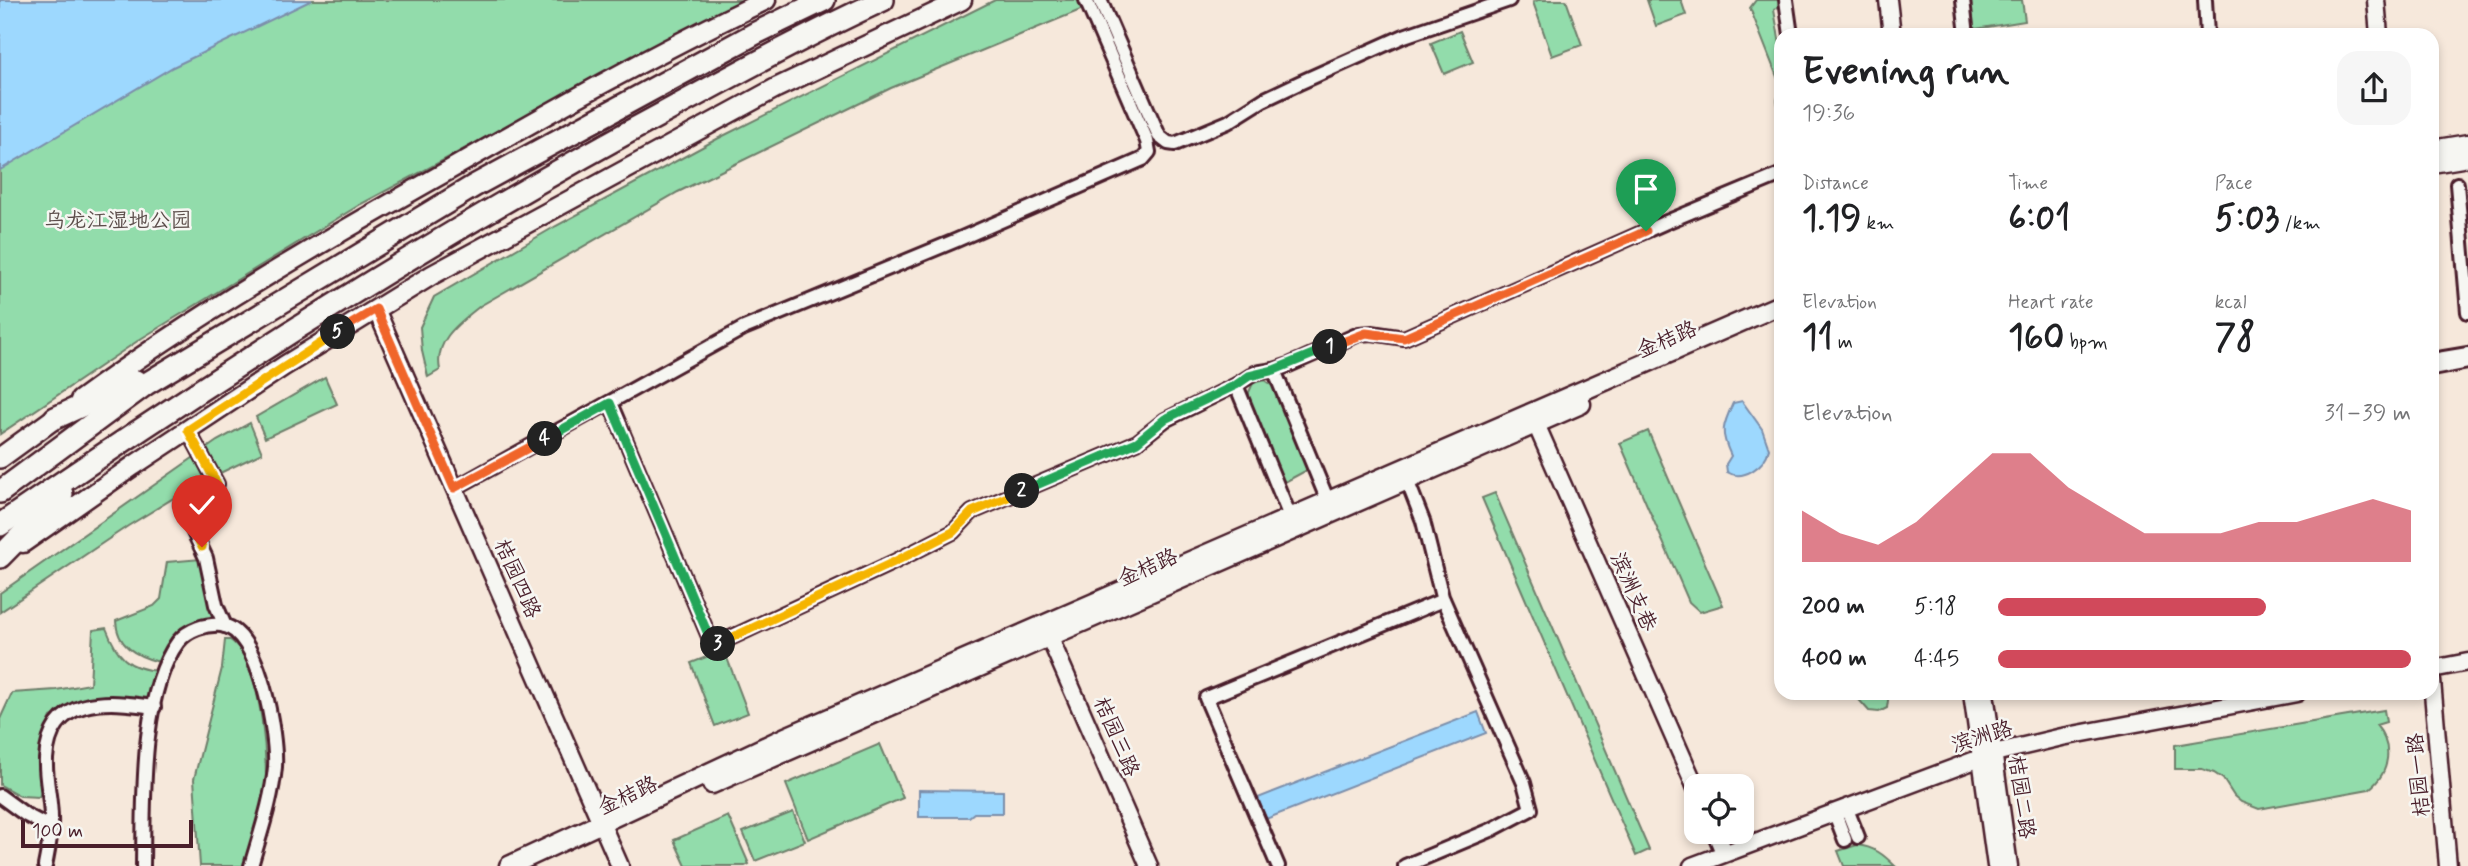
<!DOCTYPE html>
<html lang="en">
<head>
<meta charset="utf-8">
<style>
	body { margin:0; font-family:Mynerve,"LXGW WenKai TC",sans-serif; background:#f6f6f6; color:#202124; height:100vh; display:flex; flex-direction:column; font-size:26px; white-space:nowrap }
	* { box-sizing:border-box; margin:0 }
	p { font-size:23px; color:#757577 }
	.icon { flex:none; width:38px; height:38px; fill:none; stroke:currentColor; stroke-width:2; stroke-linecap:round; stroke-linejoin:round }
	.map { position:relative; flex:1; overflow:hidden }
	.sheet { position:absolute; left:1774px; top:28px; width:665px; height:672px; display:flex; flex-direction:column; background:#fff; border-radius:21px; box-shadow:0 4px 10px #0003 }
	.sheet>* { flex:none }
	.tools { position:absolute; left:1684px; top:774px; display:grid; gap:14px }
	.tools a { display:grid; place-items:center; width:70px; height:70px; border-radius:14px; background:#fff; box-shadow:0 4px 10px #0003; font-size:35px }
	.scale { position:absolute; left:21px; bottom:18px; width:172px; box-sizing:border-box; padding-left:7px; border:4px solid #4a1f2b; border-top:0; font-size:19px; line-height:24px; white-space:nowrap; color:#4a1f2b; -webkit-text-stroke:5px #f6f6f2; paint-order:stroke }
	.pin { position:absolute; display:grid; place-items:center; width:60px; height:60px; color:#fff; margin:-72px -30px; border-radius:50% 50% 50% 0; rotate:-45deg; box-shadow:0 0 7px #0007 }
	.pin .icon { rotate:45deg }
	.km { position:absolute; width:35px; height:35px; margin:-18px; border-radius:50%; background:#222; color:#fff; font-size:19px; line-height:35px; text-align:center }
	.round { display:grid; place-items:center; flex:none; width:74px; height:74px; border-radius:21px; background:#f6f6f6 }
	.summary { display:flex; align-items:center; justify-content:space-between; height:119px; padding:0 28px }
	h1 { font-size:38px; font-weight:700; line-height:52px }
	.figures { display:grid; grid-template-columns:repeat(3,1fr); gap:10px; height:119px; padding:7px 28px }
	.figures div { display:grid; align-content:center }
	.figures b { font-size:35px; font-weight:700 }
	.figures small { font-size:19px; font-weight:400 }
	.figures p { font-size:19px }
	.chart { height:196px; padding:14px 28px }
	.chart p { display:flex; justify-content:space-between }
	.chart svg { width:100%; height:126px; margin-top:7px; fill:#d1495b; opacity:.7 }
	ul { padding:0 28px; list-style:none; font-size:23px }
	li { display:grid; grid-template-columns:112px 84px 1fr; align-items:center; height:52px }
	li i { height:18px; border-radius:9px; background:#d1495b }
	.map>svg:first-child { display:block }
	.green { fill:#92dcab; stroke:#6e7e6b; stroke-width:2 }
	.water { fill:#9dd8fe; stroke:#7c8eaa; stroke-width:2 }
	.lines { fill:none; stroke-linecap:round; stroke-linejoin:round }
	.minor-casing { stroke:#4a1f2b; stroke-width:18 }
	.tertiary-casing { stroke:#4a1f2b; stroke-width:21 }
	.secondary-casing { stroke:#4a1f2b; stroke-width:23 }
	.primary-casing { stroke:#4a1f2b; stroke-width:24 }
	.trunk-casing { stroke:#4a1f2b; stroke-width:26 }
	.minor { stroke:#f6f6f2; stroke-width:12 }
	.tertiary { stroke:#f6f6f2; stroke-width:16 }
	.secondary { stroke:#f6f6f2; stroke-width:18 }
	.primary { stroke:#f6f6f2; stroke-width:19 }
	.trunk { stroke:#f6f6f2; stroke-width:21 }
	.split-1-casing { stroke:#fff; stroke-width:14 }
	.split-2-casing { stroke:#fff; stroke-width:14 }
	.split-3-casing { stroke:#fff; stroke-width:14 }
	.split-4-casing { stroke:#fff; stroke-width:14 }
	.split-5-casing { stroke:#fff; stroke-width:14 }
	.split-6-casing { stroke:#fff; stroke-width:14 }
	.split-1 { stroke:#f0652b; stroke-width:9 }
	.split-2 { stroke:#22a559; stroke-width:9 }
	.split-3 { stroke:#f5b400; stroke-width:9 }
	.split-4 { stroke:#22a559; stroke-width:9 }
	.split-5 { stroke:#f0652b; stroke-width:9 }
	.split-6 { stroke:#f5b400; stroke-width:9 }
	.labels { text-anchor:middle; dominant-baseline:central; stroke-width:5; stroke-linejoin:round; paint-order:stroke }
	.park-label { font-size:21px; fill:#5c4e4b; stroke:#f6f6f2 }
	.street-label { font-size:21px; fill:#4a1f2b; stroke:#f6f6f2 }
</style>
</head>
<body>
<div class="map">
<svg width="2468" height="866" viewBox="0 0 2468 866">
	<rect width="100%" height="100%" fill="#f6e8db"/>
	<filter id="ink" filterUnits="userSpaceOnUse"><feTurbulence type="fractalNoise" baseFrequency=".0143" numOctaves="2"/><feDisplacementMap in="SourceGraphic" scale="14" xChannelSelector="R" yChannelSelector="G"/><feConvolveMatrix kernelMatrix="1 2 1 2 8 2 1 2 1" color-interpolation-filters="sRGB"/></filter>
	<g filter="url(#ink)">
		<!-- green -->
		<g class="green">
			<path d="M292,0H743L361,204L142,338L0,434V160Z"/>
			<path d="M995,0H1079L1083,9L891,88L678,192L480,306C459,323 434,340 440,370L428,377L422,351L420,327L434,297L556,226L717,139Z"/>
			<path d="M1538,0H1566L1582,45L1552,56L1533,2Z"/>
			<path d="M1647,0H1681L1686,15L1656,26Z"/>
			<path d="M1756,0H1782V4L1774,10L1781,50V122L1777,100L1781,87L1750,8Z"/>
			<path d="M1968,0H2022L2025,21L1969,30Z"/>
			<path d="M1460,31L1473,62L1444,74L1431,43Z"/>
			<path d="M325,377L337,404L265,438L256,417Z"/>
			<path d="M1264,380L1274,387L1309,469L1283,483L1249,403V392L1253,383Z"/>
			<path d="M250,423L262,453L195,485L128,526L0,612V593L217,441Z"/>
			<path d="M1648,431L1723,605L1700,612L1689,602L1620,443Z"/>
			<path d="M1495,493L1649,850L1636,856L1482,498Z"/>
			<path d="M201,559L214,616L209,620L184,628L159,662C136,656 117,646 116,621L154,606L161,599L167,562Z"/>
			<path d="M106,628C117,656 127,669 159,671L150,698L146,702C108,693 85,700 51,717L44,733L42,789L39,797L20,796L0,785V719L12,693L56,690L90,684L93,630Z"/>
			<path d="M225,640H230C263,660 270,774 264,809C260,828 252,848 246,866H200L194,779L222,668Z"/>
			<path d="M724,650L748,713L715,726L691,663Z"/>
			<path d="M1853,693H1889L1887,708L1879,712L1869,711Z"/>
			<path d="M2384,710L2386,722L2376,725C2393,745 2391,772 2369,789L2259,809L2241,802L2234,796L2223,779L2214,773L2202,769H2175V745Z"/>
			<path d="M880,744L903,798L808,839L786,784Z"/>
			<path d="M793,812L805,841L755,861L743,832Z"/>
			<path d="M728,816L749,864L745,866H686L674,840Z"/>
			<path d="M1857,845C1874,847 1883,854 1895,866H1844L1838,851Z"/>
		</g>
		<!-- water -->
		<g class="water">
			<path d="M0,0H312L173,67L0,170Z"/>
			<path d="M1742,401L1762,429L1769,449C1765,466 1743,482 1727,472L1726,464L1731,456C1720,432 1722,427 1733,403Z"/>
			<path d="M1478,712L1486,733L1266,819L1258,798Z"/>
			<path d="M919,790L1003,791V813H974L969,817H919Z"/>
		</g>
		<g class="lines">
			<!-- minor casing -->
			<g class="minor-casing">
				<g id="minor">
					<path d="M1100,0L1159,136L1168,143L1175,144L1228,122L1263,100L1299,83L1404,36L1509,0"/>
					<path d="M1786,0L1791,35"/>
					<path d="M1963,0L1967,35"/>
					<path d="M2205,0L2207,35"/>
					<path d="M2457,184L2468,312"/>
					<path d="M2432,360L2468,354"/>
					<path d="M2432,369L2468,362"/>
					<path d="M1274,370L1330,506"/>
					<path d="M1236,385L1293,524"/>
					<path d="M610,403L713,646L894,562L953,532L972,512L1137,442L1165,420L1236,385L1255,373L1274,370L1289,365L1359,334L1372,333L1404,338L1664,223L1782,174"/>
					<path d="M188,430L217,484L181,504L206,558L216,605L225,626"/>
					<path d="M1405,475L1423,521L1442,597L1524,783L1531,809L1491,830L1405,866"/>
					<path d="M455,488L744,328L957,240L1143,159L1149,152L1147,141L1086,0"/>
					<path d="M0,796L26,815L51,828"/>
					<path d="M1846,807L1858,837"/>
					<path d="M1834,811L1845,840"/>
					<path d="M45,866C48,850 52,834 51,818C51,798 45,779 46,759C50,695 107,700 154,707"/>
					<path d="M143,866C144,804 140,693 178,642C188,629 206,624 221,625C260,629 277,736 275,767C272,800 260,834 251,866"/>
					<path d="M1278,866L1206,698L1443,600"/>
				</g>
			</g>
			<!-- tertiary casing -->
			<g class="tertiary-casing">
				<g id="tertiary">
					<path d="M1888,0L1892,35"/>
					<path d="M2376,0L2379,35"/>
					<path d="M376,309L620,866"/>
					<path d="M1532,415L1696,788"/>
					<path d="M1045,627L1149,866"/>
					<path d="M2432,669L2468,662"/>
					<path d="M2432,681L2448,866"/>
					<path d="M1972,693L1996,866"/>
					<path d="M1985,693L2009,866"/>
					<path d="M1715,831L1724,852"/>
					<path d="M1692,866L1994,753L2062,737L2297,693"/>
				</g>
			</g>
			<!-- secondary casing -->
			<g class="secondary-casing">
				<g id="secondary">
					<path d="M2432,150L2468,144"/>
					<path d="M2432,163L2468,157"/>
					<path d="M80,400C196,315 320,243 444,173C550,112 656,52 766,0"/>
					<path d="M23,543L133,466L284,366L432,275L776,88L962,0"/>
					<path d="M712,784L1581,404"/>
					<path d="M509,866L788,736L1782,304"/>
				</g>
			</g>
			<!-- primary casing -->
			<g class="primary-casing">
				<path id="primary" d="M0,458L55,418"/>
			</g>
			<!-- trunk casing -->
			<g class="trunk-casing">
				<g id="trunk">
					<path d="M55,418L136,381"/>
					<path d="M0,492L146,384L474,186L756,33L824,0"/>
					<path d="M0,525C217,375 439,233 671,109C741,71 811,33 883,0"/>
					<path d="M0,557L62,494"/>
				</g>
			</g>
			<!-- minor -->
			<use href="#minor" class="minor"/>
			<!-- tertiary -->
			<use href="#tertiary" class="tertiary"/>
			<!-- secondary -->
			<use href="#secondary" class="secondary"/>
			<!-- primary -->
			<use href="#primary" class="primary"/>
			<!-- trunk -->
			<use href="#trunk" class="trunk"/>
		</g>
	</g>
	<g class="lines" filter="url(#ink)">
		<!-- split-1 casing -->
		<g class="split-1-casing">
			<path id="split-1" d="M1330,347L1366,333L1404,338L1646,231"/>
		</g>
		<!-- split-2 casing -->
		<g class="split-2-casing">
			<path id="split-2" d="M1022,491L1137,442L1165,419L1236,385L1249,376L1274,370L1330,347"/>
		</g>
		<!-- split-3 casing -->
		<g class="split-3-casing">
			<path id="split-3" d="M718,644L894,562L953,532L972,512L1022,491"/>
		</g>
		<!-- split-4 casing -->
		<g class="split-4-casing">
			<path id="split-4" d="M545,439L610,403L713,646L718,644"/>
		</g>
		<!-- split-5 casing -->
		<g class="split-5-casing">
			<path id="split-5" d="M338,332L376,309L454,488L545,439"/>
		</g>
		<!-- split-6 casing -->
		<g class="split-6-casing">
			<path id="split-6" d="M202,547L181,504L217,484L188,430L338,332"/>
		</g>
		<!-- split-1 -->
		<use href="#split-1" class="split-1"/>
		<!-- split-2 -->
		<use href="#split-2" class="split-2"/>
		<!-- split-3 -->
		<use href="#split-3" class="split-3"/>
		<!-- split-4 -->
		<use href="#split-4" class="split-4"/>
		<!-- split-5 -->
		<use href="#split-5" class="split-5"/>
		<!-- split-6 -->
		<use href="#split-6" class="split-6"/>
	</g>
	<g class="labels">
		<!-- park labels -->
		<g class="park-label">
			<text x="118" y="221">乌龙江湿地公园</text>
		</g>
		<!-- street labels -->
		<g class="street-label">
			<text transform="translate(1667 340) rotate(-23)">金桔路</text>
			<text transform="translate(1148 568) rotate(-24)">金桔路</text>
			<text transform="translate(517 579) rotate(66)">桔园四路</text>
			<text transform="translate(1633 592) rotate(66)">滨洲支巷</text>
			<text transform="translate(1116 737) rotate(67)">桔园三路</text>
			<text transform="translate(1982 737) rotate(-17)">滨洲路</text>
			<text transform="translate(2419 775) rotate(-95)">桔园一路</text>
			<text transform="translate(628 796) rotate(-25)">金桔路</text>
			<text transform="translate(2021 797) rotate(82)">桔园二路</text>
		</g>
	</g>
</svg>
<div class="tools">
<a><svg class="icon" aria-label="locate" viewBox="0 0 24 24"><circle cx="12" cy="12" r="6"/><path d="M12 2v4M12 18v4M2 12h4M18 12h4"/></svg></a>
</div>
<div class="scale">100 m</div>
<div class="pin" style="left:1646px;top:231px;background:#1e9e55"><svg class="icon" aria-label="arrive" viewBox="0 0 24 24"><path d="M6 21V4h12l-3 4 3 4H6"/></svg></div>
<div class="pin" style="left:202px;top:547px;background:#d93025"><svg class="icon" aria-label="check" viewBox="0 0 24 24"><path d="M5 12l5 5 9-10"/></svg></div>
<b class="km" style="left:1330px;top:347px">1</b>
<b class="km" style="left:1022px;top:491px">2</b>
<b class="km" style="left:718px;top:644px">3</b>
<b class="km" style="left:545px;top:439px">4</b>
<b class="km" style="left:338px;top:332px">5</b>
<section class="sheet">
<div class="summary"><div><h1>Evening run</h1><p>19:36</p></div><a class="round"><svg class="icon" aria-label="share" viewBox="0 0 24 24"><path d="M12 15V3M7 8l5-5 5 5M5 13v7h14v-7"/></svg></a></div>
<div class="figures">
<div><p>Distance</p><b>1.19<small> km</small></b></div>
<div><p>Time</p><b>6:01</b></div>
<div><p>Pace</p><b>5:03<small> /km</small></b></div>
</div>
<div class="figures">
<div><p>Elevation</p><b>11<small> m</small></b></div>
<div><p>Heart rate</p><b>160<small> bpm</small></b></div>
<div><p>kcal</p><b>78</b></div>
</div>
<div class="chart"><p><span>Elevation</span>31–39 m</p>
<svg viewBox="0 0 160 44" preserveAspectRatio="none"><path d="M0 44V26L10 34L20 38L30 30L40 18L50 6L60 6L70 18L80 26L90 34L100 34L110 34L120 30L130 30L140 26L150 22L160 26V44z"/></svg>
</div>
<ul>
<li><b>200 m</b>5:18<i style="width:65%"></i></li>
<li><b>400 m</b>4:45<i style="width:100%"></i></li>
</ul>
</section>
</div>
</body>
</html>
